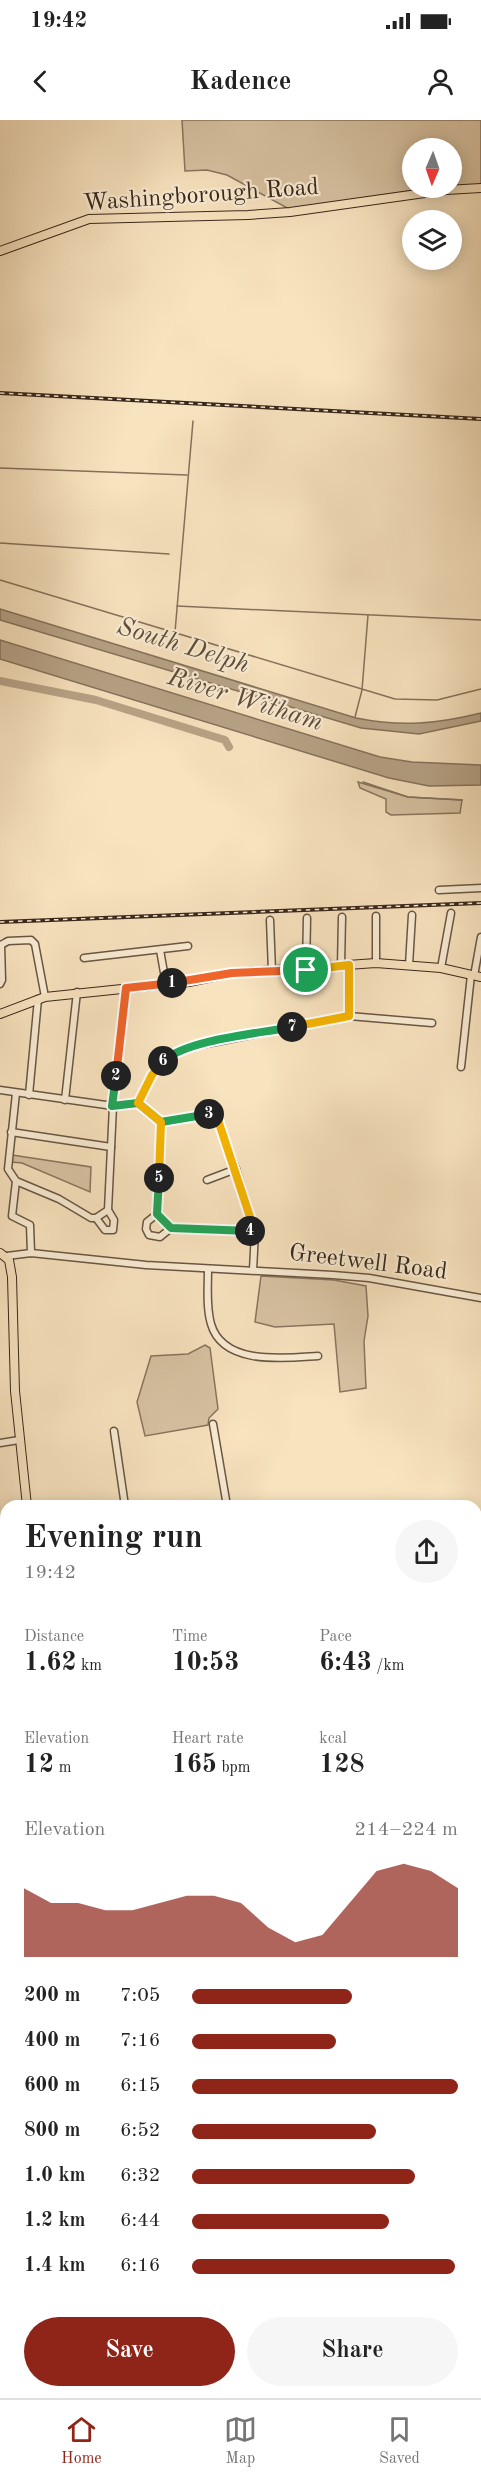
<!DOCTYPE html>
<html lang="en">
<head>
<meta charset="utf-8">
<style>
	body { margin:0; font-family:"Old Standard TT",serif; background:#f6f6f6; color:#222; height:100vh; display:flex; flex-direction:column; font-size:22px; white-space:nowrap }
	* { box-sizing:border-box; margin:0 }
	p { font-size:20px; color:#767676 }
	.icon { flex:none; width:33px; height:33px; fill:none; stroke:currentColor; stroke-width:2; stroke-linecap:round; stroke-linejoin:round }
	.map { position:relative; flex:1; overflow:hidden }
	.sheet { position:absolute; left:0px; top:1380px; width:482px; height:898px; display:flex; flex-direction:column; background:#fff; border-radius:18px 18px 0 0; box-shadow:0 3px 15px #0003 }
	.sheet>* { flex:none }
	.needle { width:39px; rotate:182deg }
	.buttons { position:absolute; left:402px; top:18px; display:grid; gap:12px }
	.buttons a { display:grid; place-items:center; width:60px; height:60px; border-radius:50%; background:#fff; box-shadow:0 3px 15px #0003; font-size:30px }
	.pin { position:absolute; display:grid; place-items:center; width:51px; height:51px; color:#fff; margin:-26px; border:3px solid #fff; border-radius:50%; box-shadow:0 2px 6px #0007 }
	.km { position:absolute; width:30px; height:30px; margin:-15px; border-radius:50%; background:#222; color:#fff; font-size:16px; line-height:30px; text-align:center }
	.round { display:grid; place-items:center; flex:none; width:63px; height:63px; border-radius:32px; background:#f6f6f6 }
	.summary { display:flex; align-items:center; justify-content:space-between; height:102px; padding:0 24px }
	h1 { font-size:33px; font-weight:800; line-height:45px }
	.metrics { display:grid; grid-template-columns:repeat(3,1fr); gap:9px; height:102px; padding:6px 24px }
	.metrics div { display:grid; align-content:center }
	.metrics b { font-size:26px; font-weight:800 }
	.metrics small { font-size:16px; font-weight:400 }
	.metrics p { font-size:16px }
	.chart { height:168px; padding:12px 24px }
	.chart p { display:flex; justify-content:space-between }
	.chart svg { width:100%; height:108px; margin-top:6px; fill:#8f2418; opacity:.7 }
	.primary-button { display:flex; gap:12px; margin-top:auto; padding:12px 24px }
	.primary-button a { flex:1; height:69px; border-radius:36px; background:#8f2418; color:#fff; font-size:24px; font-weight:800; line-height:69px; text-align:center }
	.primary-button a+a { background:#f6f6f6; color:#222 }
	ul { padding:0 24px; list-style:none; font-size:20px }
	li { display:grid; grid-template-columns:96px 72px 1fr; align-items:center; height:45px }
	li i { height:15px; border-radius:8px; background:#8f2418 }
	.status { display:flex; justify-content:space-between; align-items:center; height:42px; padding:0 30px; background:#fff; direction:ltr }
	.status svg { height:16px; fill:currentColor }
	header { display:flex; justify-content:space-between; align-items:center; height:78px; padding:0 24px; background:#fff; font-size:27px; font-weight:800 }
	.tab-bar { display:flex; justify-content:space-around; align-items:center; height:84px; border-top:2px solid #e0e0e0; background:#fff; font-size:16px; color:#767676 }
	.tab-bar a { display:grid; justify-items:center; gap:3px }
	.tab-bar .active { color:#8f2418 }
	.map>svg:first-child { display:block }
	.green { fill:#d8c3a3; stroke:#88755f; stroke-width:1.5 }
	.water { fill:#b7a387; stroke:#85715c; stroke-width:1.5 }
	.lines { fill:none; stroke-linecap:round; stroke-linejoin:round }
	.stream { stroke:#85715c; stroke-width:1.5 }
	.river { stroke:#b7a387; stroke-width:8 }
	.minor-casing { stroke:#695644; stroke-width:9 }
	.major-casing { stroke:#39271b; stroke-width:10 }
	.minor { stroke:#faedd5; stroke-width:6 }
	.major { stroke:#f8e3bf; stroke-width:8 }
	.rail-casing { stroke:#39271b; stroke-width:4 }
	.rail { stroke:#faedd5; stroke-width:1.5; stroke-dasharray:4.5; stroke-linecap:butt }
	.split-1-casing { stroke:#fff; stroke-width:12 }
	.split-2-casing { stroke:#fff; stroke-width:12 }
	.split-3-casing { stroke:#fff; stroke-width:12 }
	.split-4-casing { stroke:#fff; stroke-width:12 }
	.split-5-casing { stroke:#fff; stroke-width:12 }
	.split-6-casing { stroke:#fff; stroke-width:12 }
	.split-7-casing { stroke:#fff; stroke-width:12 }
	.split-8-casing { stroke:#fff; stroke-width:12 }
	.split-1 { stroke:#f0652b; stroke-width:8 }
	.split-2 { stroke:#f0652b; stroke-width:8 }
	.split-3 { stroke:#22a559; stroke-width:8 }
	.split-4 { stroke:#f5b400; stroke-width:8 }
	.split-5 { stroke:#22a559; stroke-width:8 }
	.split-6 { stroke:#f5b400; stroke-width:8 }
	.split-7 { stroke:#22a559; stroke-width:8 }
	.split-8 { stroke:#f5b400; stroke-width:8 }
	.labels { text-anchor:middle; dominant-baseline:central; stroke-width:4.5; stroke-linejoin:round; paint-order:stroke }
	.street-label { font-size:24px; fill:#39271b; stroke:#faedd5 }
	.water-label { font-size:26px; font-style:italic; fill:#5f4c3b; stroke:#faedd5 }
</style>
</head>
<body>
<div class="status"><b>19:42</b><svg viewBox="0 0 49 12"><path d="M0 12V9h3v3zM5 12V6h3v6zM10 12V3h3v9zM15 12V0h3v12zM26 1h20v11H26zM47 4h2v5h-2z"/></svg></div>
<header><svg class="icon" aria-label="back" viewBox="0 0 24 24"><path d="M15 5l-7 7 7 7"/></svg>Kadence<svg class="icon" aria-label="person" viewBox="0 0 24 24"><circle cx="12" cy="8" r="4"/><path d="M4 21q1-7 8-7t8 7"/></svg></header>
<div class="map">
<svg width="481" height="2278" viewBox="0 0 481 2278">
	<rect width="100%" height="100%" fill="#f8e3bf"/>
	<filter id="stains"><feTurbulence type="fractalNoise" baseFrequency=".00333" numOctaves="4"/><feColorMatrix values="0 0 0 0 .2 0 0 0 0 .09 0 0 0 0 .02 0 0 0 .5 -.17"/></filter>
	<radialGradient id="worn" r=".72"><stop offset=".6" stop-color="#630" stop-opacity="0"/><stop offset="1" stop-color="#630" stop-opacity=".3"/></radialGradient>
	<!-- green -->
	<g class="green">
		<path d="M182,0H481V65L452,67V28H412V68H450L416,70L289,89L227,55L207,50L185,51Z"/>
		<path d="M358,662L408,677L462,680L460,693L391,695L386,692V679L360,668Z"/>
		<path d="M12,1035L91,1047L90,1072L22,1043L12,1042Z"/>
		<path d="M261,1156L334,1160L366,1166L368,1196L364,1221L366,1268L340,1272L334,1204L275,1207L255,1202Z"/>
		<path d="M205,1225L210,1228L218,1289L209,1298L208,1305L145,1316L137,1282L151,1236L188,1234Z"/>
		<path d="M481,1412V1523L476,1526V1413Z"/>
		<path d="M476,1871L481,1877V1916L476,1909Z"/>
		<path d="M6,2260V2272H230V2277L0,2278V2264Z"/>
	</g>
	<!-- water -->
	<g class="water">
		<path d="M0,489L356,598C401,607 437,604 481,593V601L419,614L361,608L0,500Z"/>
		<path d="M0,520L380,637L412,642L481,645V665L429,666L389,658L0,539Z"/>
	</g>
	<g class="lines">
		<!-- stream -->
		<g class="stream">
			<path d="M0,348L187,355"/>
			<path d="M0,423L169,434"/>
			<path d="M0,460L395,579L437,580L481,569"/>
			<path d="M177,486L481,500"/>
			<path d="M175,512L193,301"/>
			<path d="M355,597L362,570L368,495"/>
			<path d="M363,662L408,677L462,680"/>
		</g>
		<!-- river -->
		<path class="river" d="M0,561L96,580L225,620L229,627"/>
		<!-- minor casing -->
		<g class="minor-casing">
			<g id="minor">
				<path d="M439,770L481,768"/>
				<path d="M270,800L272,851"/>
				<path d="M160,830L166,864"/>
				<path d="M84,838L188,826"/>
				<path d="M376,843V796"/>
				<path d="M349,845V896"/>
				<path d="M409,845L412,795"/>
				<path d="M341,846L342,797"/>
				<path d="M441,848L451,793"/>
				<path d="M306,850L307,798"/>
				<path d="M474,856L481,817"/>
				<path d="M0,864L2,860L1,825L8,821L31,820L35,824L45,877"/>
				<path d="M461,947L471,855"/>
				<path d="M0,970L113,986L138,983L161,1002L209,994L216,997L236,1049L255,1112L253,1150"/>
				<path d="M16,973L8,1049L16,1061L59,1079L91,1098H96L108,1090L113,986L126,868"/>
				<path d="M29,975L38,879"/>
				<path d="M65,980L77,872"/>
				<path d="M138,983C153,954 157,938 190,927L349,896L432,903"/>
				<path d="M161,1002L157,1094L171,1108L255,1112"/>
				<path d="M11,1012L111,1027"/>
				<path d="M207,1060L236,1049"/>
				<path d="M16,1061L12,1096L30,1105L31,1133"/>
				<path d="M157,1094L147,1102L146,1109L149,1115L160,1117L171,1108"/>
				<path d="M96,1098L105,1110H113L114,1100L108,1090"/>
				<path d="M7,1136L31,1133L146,1145L333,1155L369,1158L481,1178"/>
				<path d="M208,1149C208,1167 206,1187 211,1204C223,1246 285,1238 318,1236"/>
				<path d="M213,1304L227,1386"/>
				<path d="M114,1311L125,1386"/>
				<path d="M0,1323L19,1320"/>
				<path d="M0,1577L6,1575"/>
				<path d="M476,1763L481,1760"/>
				<path d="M476,1796L481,1805"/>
				<path d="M3,1891L4,1884"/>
				<path d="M0,1960L6,1958"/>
				<path d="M476,1988L481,1994"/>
				<path d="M0,2022V2027"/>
				<path d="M0,2128L6,2125"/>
				<path d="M476,2142L481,2131"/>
				<path d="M0,2145L6,2158"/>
				<path d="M0,2235L5,2241"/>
				<path d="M476,2239L481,2232"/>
				<path d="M476,2271L481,2275"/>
				<path d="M273,2272L277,2278"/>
				<path d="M318,2272L319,2278"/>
				<path d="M386,2272L393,2278"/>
				<path d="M447,2278L451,2272"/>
			</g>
		</g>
		<!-- major casing -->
		<g class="major-casing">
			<g id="major">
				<path d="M0,131L89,99L248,95L290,92L446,70L481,68"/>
				<path d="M0,894L45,877L189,862L232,853L376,843L441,848L481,857"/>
				<path d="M0,1133L9,1140L12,1157L15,1271L27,1386"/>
				<path d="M476,1574L481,1572"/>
				<path d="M0,1812L6,1808"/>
			</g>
		</g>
		<!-- minor -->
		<use href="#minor" class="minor"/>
		<!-- major -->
		<use href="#major" class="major"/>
		<!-- rail casing -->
		<g class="rail-casing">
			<g id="rail">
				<path d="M0,273L481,299"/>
				<path d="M0,802L481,783"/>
			</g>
		</g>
		<!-- rail -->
		<use href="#rail" class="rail"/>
	</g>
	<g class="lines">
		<!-- split-1 casing -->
		<g class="split-1-casing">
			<path id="split-1" d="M172,863L232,853L306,850"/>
		</g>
		<!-- split-2 casing -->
		<g class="split-2-casing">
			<path id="split-2" d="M116,956L126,868L172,863"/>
		</g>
		<!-- split-3 casing -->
		<g class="split-3-casing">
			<path id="split-3" d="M116,956L112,986L138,983L161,1002L209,994"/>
		</g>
		<!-- split-4 casing -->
		<g class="split-4-casing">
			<path id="split-4" d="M209,994L218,1000L255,1112L250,1111"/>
		</g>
		<!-- split-5 casing -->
		<g class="split-5-casing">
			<path id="split-5" d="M159,1058L157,1094L171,1108L250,1111"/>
		</g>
		<!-- split-6 casing -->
		<g class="split-6-casing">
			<path id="split-6" d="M159,1058L161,1002L138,983L152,955L163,941"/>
		</g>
		<!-- split-7 casing -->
		<g class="split-7-casing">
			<path id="split-7" d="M163,941C190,919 256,914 292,907"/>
		</g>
		<!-- split-8 casing -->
		<g class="split-8-casing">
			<path id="split-8" d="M292,907L349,896V845L306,850"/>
		</g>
		<!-- split-1 -->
		<use href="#split-1" class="split-1"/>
		<!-- split-2 -->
		<use href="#split-2" class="split-2"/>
		<!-- split-3 -->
		<use href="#split-3" class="split-3"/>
		<!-- split-4 -->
		<use href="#split-4" class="split-4"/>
		<!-- split-5 -->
		<use href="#split-5" class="split-5"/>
		<!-- split-6 -->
		<use href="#split-6" class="split-6"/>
		<!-- split-7 -->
		<use href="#split-7" class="split-7"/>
		<!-- split-8 -->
		<use href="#split-8" class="split-8"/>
	</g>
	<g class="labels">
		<!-- street labels -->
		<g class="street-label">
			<text transform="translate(201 76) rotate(-4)">Washingborough Road</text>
			<text transform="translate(368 1143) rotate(7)">Greetwell Road</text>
		</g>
		<!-- water labels -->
		<g class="water-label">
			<text transform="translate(183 526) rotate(17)">South Delph</text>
			<text transform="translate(245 580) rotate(17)">River Witham</text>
		</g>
	</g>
	<rect width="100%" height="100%" filter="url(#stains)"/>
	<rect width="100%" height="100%" fill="url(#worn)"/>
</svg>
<div class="buttons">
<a><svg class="needle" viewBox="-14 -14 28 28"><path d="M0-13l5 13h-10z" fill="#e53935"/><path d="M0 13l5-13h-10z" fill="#767676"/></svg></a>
<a><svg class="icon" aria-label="layers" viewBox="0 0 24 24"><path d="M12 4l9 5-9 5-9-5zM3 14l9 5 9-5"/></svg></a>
</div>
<div class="pin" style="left:306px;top:850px;background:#1e9e55"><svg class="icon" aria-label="arrive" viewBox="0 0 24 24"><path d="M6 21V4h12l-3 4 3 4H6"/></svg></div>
<b class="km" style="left:172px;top:863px">1</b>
<b class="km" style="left:116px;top:956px">2</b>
<b class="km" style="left:209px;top:994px">3</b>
<b class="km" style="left:250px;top:1111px">4</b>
<b class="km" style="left:159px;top:1058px">5</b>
<b class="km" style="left:163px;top:941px">6</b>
<b class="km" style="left:292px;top:907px">7</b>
<section class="sheet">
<div class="summary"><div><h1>Evening run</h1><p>19:42</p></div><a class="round"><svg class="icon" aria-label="share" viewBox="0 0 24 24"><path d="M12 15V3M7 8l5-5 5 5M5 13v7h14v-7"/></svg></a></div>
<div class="metrics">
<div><p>Distance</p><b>1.62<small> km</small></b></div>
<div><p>Time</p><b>10:53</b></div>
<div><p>Pace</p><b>6:43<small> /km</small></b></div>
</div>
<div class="metrics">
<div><p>Elevation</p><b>12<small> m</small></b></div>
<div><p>Heart rate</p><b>165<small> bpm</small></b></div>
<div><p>kcal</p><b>128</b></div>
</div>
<div class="chart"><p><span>Elevation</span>214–224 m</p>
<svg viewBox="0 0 160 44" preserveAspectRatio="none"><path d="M0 44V16L10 22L20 22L30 25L40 25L50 22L60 19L70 19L80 22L90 32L100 38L110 35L120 22L130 9L140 6L150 9L160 16V44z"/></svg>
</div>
<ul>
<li><b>200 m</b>7:05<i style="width:60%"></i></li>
<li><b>400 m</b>7:16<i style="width:54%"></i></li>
<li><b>600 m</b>6:15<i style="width:100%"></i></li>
<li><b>800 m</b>6:52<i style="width:69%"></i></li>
<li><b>1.0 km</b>6:32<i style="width:84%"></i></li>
<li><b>1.2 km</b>6:44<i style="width:74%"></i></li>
<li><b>1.4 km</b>6:16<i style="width:99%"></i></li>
</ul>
<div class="primary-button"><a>Save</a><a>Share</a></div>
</section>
</div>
<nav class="tab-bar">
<a class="active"><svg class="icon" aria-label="home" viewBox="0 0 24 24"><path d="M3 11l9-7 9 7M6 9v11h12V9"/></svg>Home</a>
<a><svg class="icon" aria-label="map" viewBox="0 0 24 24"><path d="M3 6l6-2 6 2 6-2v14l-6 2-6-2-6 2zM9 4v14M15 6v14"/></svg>Map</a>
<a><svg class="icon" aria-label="saved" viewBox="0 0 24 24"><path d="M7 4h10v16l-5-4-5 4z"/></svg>Saved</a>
</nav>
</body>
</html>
